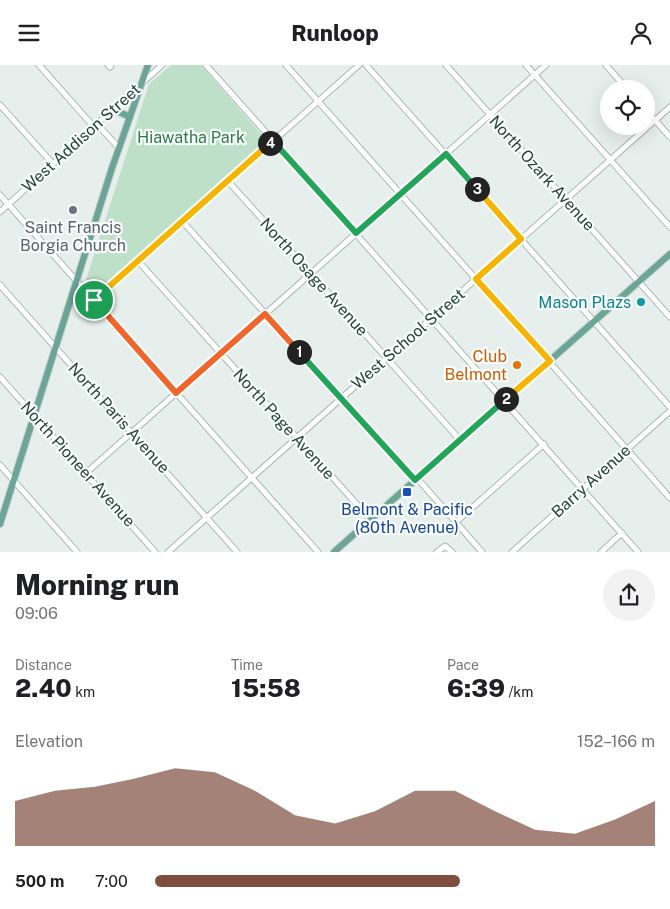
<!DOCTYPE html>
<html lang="en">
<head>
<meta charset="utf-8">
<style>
	body { margin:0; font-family:"Public Sans",sans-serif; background:#f2f2f2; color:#202124; height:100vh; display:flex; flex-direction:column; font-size:19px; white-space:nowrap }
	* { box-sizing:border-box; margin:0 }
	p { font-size:16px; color:#757577 }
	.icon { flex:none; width:28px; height:28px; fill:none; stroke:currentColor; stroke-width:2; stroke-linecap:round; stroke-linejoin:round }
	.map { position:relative; height:487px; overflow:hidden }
	.panel { display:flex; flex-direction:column; background:#fff; flex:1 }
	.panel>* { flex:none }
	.fabs { position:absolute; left:600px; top:15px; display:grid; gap:10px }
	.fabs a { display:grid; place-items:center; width:55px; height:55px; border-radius:50%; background:#fff; box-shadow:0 5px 20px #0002; font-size:25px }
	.pin { position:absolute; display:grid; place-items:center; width:42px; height:42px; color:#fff; margin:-21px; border:2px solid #fff; border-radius:50%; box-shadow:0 1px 5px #0007 }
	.km { position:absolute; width:25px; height:25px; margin:-12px; border-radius:50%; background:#222; color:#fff; font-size:14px; line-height:25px; text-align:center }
	.round { display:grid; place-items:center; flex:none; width:52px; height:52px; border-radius:26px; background:#f2f2f2 }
	.summary { display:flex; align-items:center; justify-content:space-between; height:85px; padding:0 15px }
	h1 { font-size:28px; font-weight:800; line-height:38px }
	.figures { display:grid; grid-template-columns:repeat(3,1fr); gap:8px; height:85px; padding:5px 15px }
	.figures div { display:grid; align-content:center }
	.figures b { font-size:25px; font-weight:800 }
	.figures small { font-size:14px; font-weight:400 }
	.figures p { font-size:14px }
	.chart { height:140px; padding:10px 15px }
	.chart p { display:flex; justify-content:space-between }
	.chart svg { width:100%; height:90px; margin-top:5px; fill:#7f4e3f; opacity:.7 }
	ul { padding:0 15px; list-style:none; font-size:16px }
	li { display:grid; grid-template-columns:80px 60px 1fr; align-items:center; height:38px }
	li i { height:12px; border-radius:6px; background:#7f4e3f }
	header { display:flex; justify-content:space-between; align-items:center; height:65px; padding:0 15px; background:#fff; font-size:22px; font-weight:800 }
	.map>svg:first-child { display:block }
	.green { fill:#bfe0c8 }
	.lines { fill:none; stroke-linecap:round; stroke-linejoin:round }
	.minor-casing { stroke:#a8b8b2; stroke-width:7 }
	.major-casing { stroke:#c2cac8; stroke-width:8 }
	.minor { stroke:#fff; stroke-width:5 }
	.major { stroke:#6aa596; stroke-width:6 }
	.split-1-casing { stroke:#fff; stroke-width:10 }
	.split-2-casing { stroke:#fff; stroke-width:10 }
	.split-3-casing { stroke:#fff; stroke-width:10 }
	.split-4-casing { stroke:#fff; stroke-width:10 }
	.split-5-casing { stroke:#fff; stroke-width:10 }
	.split-1 { stroke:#f0652b; stroke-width:6 }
	.split-2 { stroke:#22a559; stroke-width:6 }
	.split-3 { stroke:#f5b400; stroke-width:6 }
	.split-4 { stroke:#22a559; stroke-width:6 }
	.split-5 { stroke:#f5b400; stroke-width:6 }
	.worship-dot { fill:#6b7280; stroke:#f7fbf9; stroke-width:2 }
	.culture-dot { fill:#0f9aa8; stroke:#f7fbf9; stroke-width:2 }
	.food-dot { fill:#e8710a; stroke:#f7fbf9; stroke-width:2 }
	.transit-dot { fill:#1a4fb4; stroke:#f7fbf9; stroke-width:2 }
	.labels { text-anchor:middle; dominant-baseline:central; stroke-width:4.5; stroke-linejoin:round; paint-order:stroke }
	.park-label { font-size:16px; fill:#2d7a4b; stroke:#f7fbf9 }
	.street-label { font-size:16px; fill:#24423a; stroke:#f7fbf9 }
	.worship-label { font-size:16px; fill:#5b616d; stroke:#f7fbf9 }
	.culture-label { font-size:16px; fill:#0d838f; stroke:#f7fbf9; text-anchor:end }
	.food-label { font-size:16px; fill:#c56008; stroke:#f7fbf9; text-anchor:end }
	.transit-label { font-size:16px; fill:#164399; stroke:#f7fbf9 }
</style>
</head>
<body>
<header><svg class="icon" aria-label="menu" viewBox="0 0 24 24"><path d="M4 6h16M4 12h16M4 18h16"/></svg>Runloop<svg class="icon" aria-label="person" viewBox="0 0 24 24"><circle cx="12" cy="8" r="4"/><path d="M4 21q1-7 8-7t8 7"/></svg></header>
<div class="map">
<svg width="670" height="487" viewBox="0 0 670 487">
	<rect width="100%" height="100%" fill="#e6efeb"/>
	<!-- green -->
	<path class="green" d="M171,0H201L268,77L93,230L84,221L149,19Z"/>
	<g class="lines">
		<!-- minor casing -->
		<g class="minor-casing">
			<g id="minor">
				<path d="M39,0L94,62"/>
				<path d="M108,0L110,2L111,0"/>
				<path d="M206,0L638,487"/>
				<path d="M286,0L670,433"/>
				<path d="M366,0L670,342"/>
				<path d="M446,0L670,252"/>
				<path d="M526,0L670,162"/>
				<path d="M606,0L627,24"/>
				<path d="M0,40L53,99"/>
				<path d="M646,45L670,72"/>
				<path d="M97,59L119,83"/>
				<path d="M228,116L460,375"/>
				<path d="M0,130L318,487"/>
				<path d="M0,147L162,0"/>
				<path d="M182,156L415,415"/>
				<path d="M138,196L370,454"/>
				<path d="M0,220L237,487"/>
				<path d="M94,235L359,0"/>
				<path d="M0,312L155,487"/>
				<path d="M0,400L77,487"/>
				<path d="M86,408L546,0"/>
				<path d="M417,413L482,487"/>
				<path d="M456,457L544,379"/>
				<path d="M168,487L670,42"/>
				<path d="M437,487L445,481L452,487"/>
				<path d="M512,487L670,346"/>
				<path d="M601,487L622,468"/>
			</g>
		</g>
		<!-- major casing -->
		<g class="major-casing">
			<g id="major">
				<path d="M110,47L117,46L130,52"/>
				<path d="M0,459L112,103L148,0"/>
				<path d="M334,487L670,189"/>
			</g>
		</g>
		<!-- minor -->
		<use href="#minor" class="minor"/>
		<!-- major -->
		<use href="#major" class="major"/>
	</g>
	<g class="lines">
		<!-- split-1 casing -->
		<g class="split-1-casing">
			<path id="split-1" d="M94,235L176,328L265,249L299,287"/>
		</g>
		<!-- split-2 casing -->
		<g class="split-2-casing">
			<path id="split-2" d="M299,287L415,415L506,334"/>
		</g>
		<!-- split-3 casing -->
		<g class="split-3-casing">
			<path id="split-3" d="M477,124L521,174L476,214L550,296L506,334"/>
		</g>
		<!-- split-4 casing -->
		<g class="split-4-casing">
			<path id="split-4" d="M270,78L273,76L356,168L446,89L477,124"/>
		</g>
		<!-- split-5 casing -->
		<g class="split-5-casing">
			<path id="split-5" d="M94,235L270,78"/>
		</g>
		<!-- split-1 -->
		<use href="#split-1" class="split-1"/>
		<!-- split-2 -->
		<use href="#split-2" class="split-2"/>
		<!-- split-3 -->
		<use href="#split-3" class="split-3"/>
		<!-- split-4 -->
		<use href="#split-4" class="split-4"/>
		<!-- split-5 -->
		<use href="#split-5" class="split-5"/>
	</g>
	<!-- markers -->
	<circle class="worship-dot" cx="73" cy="145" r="5"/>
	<circle class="culture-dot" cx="641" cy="237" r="5"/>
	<circle class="food-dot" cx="517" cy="300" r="5"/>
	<rect class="transit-dot" x="402" y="422" width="10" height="10" rx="2.5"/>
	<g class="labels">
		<!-- park labels -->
		<g class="park-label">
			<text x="191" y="72">Hiawatha Park</text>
		</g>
		<!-- street labels -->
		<g class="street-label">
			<text transform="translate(81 73) rotate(-42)">West Addison Street</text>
			<text transform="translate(542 108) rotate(48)">North Ozark Avenue</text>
			<text transform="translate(314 212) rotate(48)">North Osage Avenue</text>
			<text transform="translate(408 274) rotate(-41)">West School Street</text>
			<text transform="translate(119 353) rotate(48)">North Paris Avenue</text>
			<text transform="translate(284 359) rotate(48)">North Page Avenue</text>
			<text transform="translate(78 399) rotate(48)">North Pioneer Avenue</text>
			<text transform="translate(591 416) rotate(-42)">Barry Avenue</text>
		</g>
		<!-- worship labels -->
		<g class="worship-label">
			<text x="73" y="162">Saint Francis<tspan x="73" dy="18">Borgia Church</tspan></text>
		</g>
		<!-- culture labels -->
		<g class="culture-label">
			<text x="631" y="237">Mason Plazs</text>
		</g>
		<!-- food labels -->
		<g class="food-label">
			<text x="507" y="291">Club<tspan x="507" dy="18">Belmont</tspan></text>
		</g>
		<!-- transit labels -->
		<g class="transit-label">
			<text x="407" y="444">Belmont &amp; Pacific<tspan x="407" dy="18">(80th Avenue)</tspan></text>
		</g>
	</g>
</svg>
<div class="fabs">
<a><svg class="icon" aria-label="locate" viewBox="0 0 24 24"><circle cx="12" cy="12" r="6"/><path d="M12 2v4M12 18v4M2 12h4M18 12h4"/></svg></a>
</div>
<div class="pin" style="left:94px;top:235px;background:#1e9e55"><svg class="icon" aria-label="arrive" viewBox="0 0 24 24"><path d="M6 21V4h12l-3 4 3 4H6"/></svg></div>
<b class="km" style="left:299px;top:287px">1</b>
<b class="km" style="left:506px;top:334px">2</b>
<b class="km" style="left:477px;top:124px">3</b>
<b class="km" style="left:270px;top:78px">4</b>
</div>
<section class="panel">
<div class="summary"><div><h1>Morning run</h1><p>09:06</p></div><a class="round"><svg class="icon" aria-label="share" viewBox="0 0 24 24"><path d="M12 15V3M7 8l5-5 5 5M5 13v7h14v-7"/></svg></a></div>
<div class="figures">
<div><p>Distance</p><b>2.40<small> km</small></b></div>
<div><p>Time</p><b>15:58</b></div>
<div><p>Pace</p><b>6:39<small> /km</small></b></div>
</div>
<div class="chart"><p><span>Elevation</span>152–166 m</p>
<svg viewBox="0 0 160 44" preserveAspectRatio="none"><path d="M0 44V22L10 17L20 15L30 11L40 6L50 8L60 17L70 29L80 33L90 27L100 17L110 17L120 27L130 36L140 38L150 31L160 22V44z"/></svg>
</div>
<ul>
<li><b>500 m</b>7:00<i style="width:61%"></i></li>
</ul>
</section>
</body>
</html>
